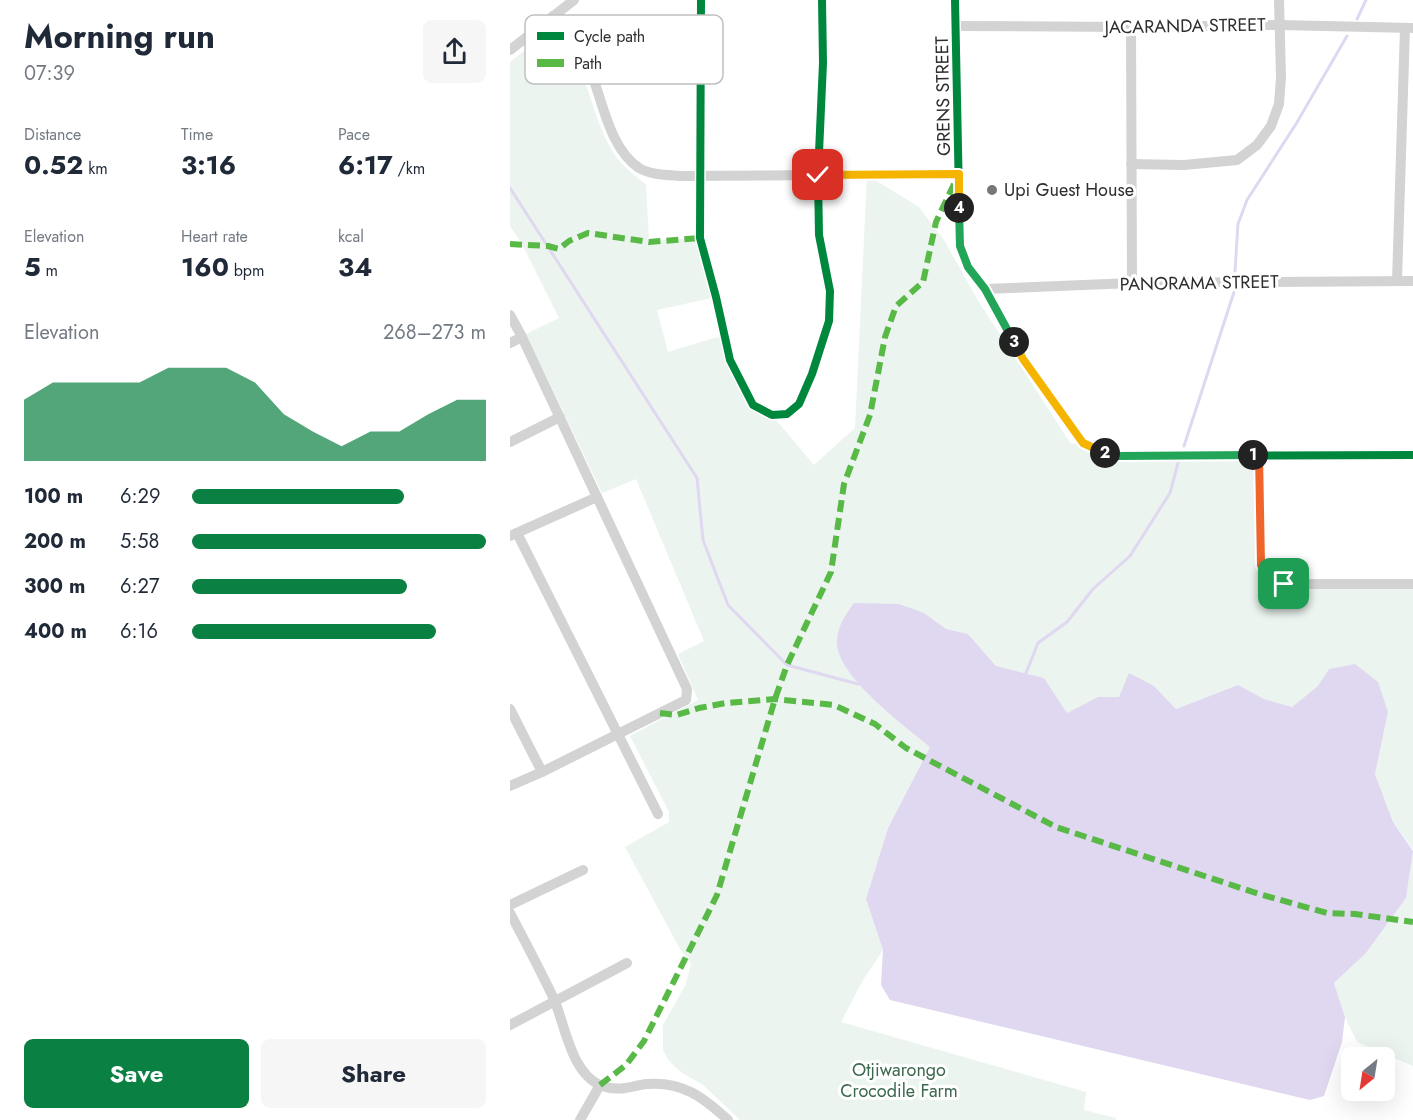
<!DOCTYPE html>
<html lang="en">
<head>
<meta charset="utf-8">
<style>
	body { margin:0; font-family:Jost,sans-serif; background:#f6f6f7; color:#1f2937; height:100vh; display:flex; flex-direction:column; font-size:22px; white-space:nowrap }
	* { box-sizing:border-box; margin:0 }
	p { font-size:20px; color:#747a83 }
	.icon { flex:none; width:33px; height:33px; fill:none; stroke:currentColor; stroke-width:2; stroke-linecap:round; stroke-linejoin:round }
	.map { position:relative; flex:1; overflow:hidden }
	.details { display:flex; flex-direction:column; background:#fff; width:510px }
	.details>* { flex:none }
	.needle { width:39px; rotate:210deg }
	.tools { position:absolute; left:831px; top:1047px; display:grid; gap:12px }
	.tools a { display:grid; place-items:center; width:54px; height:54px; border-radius:9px; background:#fff; box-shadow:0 6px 24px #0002; font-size:30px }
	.pin { position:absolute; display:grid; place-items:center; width:51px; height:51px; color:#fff; margin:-26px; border-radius:12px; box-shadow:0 3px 9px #0006 }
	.km { position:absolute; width:30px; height:30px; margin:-15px; border-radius:50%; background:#222; color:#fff; font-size:16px; line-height:30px; text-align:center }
	.round { display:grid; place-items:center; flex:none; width:63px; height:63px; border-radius:9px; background:#f6f6f7 }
	.summary { display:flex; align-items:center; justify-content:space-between; height:102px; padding:0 24px }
	h1 { font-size:33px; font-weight:700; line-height:45px }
	.figures { display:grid; grid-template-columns:repeat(3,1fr); gap:9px; height:102px; padding:6px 24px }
	.figures div { display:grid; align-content:center }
	.figures b { font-size:26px; font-weight:700 }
	.figures small { font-size:16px; font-weight:400 }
	.figures p { font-size:16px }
	.chart { height:168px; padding:12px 24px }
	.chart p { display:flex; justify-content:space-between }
	.chart svg { width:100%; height:108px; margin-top:6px; fill:#0b8043; opacity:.7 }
	.button { display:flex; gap:12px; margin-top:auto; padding:12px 24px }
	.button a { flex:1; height:69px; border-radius:9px; background:#0b8043; color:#fff; font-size:24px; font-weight:700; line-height:69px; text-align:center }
	.button a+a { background:#f6f6f7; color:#1f2937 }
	ul { padding:0 24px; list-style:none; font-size:20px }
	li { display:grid; grid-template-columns:96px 72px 1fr; align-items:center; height:45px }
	li i { height:15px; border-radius:8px; background:#0b8043 }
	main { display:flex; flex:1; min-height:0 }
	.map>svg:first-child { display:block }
	.green { fill:#ebf4ee }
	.water { fill:#dfd8f0 }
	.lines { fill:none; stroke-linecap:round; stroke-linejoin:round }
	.stream { stroke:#dfd8f0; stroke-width:3 }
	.minor { stroke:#d3d3d3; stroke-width:10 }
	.quiet { stroke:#58b947; stroke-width:6; stroke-dasharray:12 6; stroke-linecap:butt }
	.cycleway-casing { stroke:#fff; stroke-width:11 }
	.cycleway { stroke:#00873e; stroke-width:8 }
	.split-1-casing { stroke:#fff; stroke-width:12 }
	.split-2-casing { stroke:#fff; stroke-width:12 }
	.split-3-casing { stroke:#fff; stroke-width:12 }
	.split-4-casing { stroke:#fff; stroke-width:12 }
	.split-5-casing { stroke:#fff; stroke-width:12 }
	.split-1 { stroke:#f0652b; stroke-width:8 }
	.split-2 { stroke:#22a559; stroke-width:8 }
	.split-3 { stroke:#f5b400; stroke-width:8 }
	.split-4 { stroke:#22a559; stroke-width:8 }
	.split-5 { stroke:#f5b400; stroke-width:8 }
	.poi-dot { fill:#777; stroke:#fff; stroke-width:2 }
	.labels { text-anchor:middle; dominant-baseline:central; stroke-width:6; stroke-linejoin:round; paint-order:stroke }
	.street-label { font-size:18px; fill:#2e2e2e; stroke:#fff }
	.poi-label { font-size:18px; fill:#2e2e2e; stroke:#fff; text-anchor:start }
	.park-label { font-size:18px; fill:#3c684e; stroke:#fff }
	.key { fill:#fff; stroke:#c0c0c0; stroke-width:1.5 }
	.key-label { font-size:16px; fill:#2e2e2e }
</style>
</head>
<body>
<main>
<section class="details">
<div class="summary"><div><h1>Morning run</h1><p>07:39</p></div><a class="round"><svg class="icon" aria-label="share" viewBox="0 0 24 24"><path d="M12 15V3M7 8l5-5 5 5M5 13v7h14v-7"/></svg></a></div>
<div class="figures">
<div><p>Distance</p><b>0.52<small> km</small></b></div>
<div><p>Time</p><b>3:16</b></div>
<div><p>Pace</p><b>6:17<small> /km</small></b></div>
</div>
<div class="figures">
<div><p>Elevation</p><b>5<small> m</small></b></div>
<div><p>Heart rate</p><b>160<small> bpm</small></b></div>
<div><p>kcal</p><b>34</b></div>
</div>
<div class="chart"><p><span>Elevation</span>268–273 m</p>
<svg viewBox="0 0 160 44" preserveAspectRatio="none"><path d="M0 44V19L10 12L20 12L30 12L40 12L50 6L60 6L70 6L80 12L90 25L100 32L110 38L120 32L130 32L140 25L150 19L160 19V44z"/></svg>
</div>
<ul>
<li><b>100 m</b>6:29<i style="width:72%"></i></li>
<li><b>200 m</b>5:58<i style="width:100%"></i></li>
<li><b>300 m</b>6:27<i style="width:73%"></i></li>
<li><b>400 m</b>6:16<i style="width:83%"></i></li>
</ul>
<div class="button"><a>Save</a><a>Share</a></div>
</section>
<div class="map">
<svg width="903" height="1120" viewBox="0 0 903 1120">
	<rect width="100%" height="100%" fill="#fff"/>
	<!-- green -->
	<g class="green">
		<path d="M46,34C77,64 80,111 100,147C108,163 122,174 136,184L139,241L190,238L206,297L147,310L158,352L214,335L235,392L262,415L304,465L345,428L357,175L409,207L434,240L469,302L561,444L573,443L589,452L749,454L751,565L760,579L903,584V849L883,822L865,774L878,712L819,669L809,686L782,707L754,699L728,685L666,709L644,686L609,697H588L557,713L534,678L486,666L458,634L436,629L414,613L344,603C334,616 326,629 327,645C330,679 395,726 420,747L378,828L356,899L373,950L353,980L331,1022L576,1092L574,1110L606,1118V1120H230L192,1084L172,1073L159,1061L153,1050V1025L175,986L181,964L170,949L115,847L159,822V812L120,736L188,700L168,654L194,641L126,479L92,493L16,334L49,318L12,244L0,226V62L34,35Z"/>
		<path d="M903,851V1066L847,1042L835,1017L824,983L856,953L896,898Z"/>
	</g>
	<!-- water -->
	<path class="water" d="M344,603L389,604L414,613L436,629L458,634L486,666L534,678L557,713L588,697H609L619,673L644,686L666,709L728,685L754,699L782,707L808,686L819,669L845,664L868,682L878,712L865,774L883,822L903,851L896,898L856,953L824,983L835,1017L832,1042L814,1096L800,1100L380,1000L371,985L373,950L356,899L378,828L420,747C395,726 330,679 327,645C326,629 334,616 344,603Z"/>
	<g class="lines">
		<!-- stream -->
		<g class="stream">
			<path d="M847,19L856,0"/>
			<path d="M0,188L187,478L193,540L218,605L277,665L348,684"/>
			<path d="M725,271L728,224L737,200L786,124L837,36"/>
			<path d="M674,446L724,292"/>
			<path d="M516,673L528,643L557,622L583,589L620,556L660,493L668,463"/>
		</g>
		<!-- minor -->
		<g class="minor">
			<path d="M191,0L190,238L206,297L220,360L243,405L262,415L277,414L289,404L302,374L319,321L320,291L309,235L308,175L313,63L312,0"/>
			<path d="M445,0L450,246L458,267L475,289L513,359L573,443L589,452L608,456L903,455"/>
			<path d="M43,16C60,34 70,47 80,70C93,101 99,148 129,168C141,175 157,175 170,176L449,174"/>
			<path d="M446,26L621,27L769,25L903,28"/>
			<path d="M621,27L622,283"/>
			<path d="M0,50L64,0"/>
			<path d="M621,164L674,165L727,160L747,145L761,126L769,104L771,77L769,0"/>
			<path d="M887,281L895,28"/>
			<path d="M475,289L622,283L903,281"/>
			<path d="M0,315L12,337L177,689L176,700L32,772L0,786"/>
			<path d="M0,343L12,337"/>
			<path d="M0,442L50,417"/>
			<path d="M749,454L751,565L760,579L774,584H903"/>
			<path d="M7,533L148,814"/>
			<path d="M0,536L87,497"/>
			<path d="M0,709L32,772"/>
			<path d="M0,905L73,870"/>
			<path d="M0,913C15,941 30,970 44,999C55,1025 61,1074 92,1086C109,1092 120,1086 137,1084C172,1081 193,1097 218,1120"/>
			<path d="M0,1025L117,963"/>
			<path d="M70,1120L90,1085"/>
		</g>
		<!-- quiet -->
		<g class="quiet">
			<path d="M0,244L38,246L49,249L59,241L78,233L139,242L190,238"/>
			<path d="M150,713L167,715L189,708L216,703L265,699L324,705L365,724L396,748L546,827L749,894L817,913L845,914L903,922"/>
			<path d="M90,1085L116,1065L134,1041L207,895L265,699L277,665L321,572L334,484L360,415L375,337L386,306L413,282L426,222L445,182"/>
		</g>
		<!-- cycleway casing -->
		<g class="cycleway-casing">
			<g id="cycleway">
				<path d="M191,0L190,238L206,297L220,360L243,405L262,415L277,414L289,404L302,374L319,321L320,291L309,235L308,175L313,63L312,0"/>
				<path d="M445,0L450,246L458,267L475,289L513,359L573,443L589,452L608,456L903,455"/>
			</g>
		</g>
		<!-- cycleway -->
		<use href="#cycleway" class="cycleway"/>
	</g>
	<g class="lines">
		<!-- split-1 casing -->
		<g class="split-1-casing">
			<path id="split-1" d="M743,455L749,454L751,565L760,579L774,584"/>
		</g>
		<!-- split-2 casing -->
		<g class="split-2-casing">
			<path id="split-2" d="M595,453L608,456L743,455"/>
		</g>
		<!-- split-3 casing -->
		<g class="split-3-casing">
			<path id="split-3" d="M504,342L513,359L573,443L595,453"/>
		</g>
		<!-- split-4 casing -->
		<g class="split-4-casing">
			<path id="split-4" d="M449,208L450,246L458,267L475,289L504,342"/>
		</g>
		<!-- split-5 casing -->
		<g class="split-5-casing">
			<path id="split-5" d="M308,175L449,174V208"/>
		</g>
		<!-- split-1 -->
		<use href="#split-1" class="split-1"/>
		<!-- split-2 -->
		<use href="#split-2" class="split-2"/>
		<!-- split-3 -->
		<use href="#split-3" class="split-3"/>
		<!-- split-4 -->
		<use href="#split-4" class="split-4"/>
		<!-- split-5 -->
		<use href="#split-5" class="split-5"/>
	</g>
	<!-- markers -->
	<circle class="poi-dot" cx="482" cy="190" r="6"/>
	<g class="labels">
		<!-- street labels -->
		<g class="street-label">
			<text transform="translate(675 26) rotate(-1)">JACARANDA STREET</text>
			<text transform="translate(433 96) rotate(-91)">GRENS STREET</text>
			<text transform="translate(689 283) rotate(-1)">PANORAMA STREET</text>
		</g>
		<!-- poi labels -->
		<g class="poi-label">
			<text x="494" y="190">Upi Guest House</text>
		</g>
		<!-- park labels -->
		<g class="park-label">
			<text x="389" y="1070">Otjiwarongo<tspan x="389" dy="21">Crocodile Farm</tspan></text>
		</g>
	</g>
	<!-- legend -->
	<rect x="15" y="15" width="198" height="69" rx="9" class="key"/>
	<rect x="27" y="32" width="27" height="8" fill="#00873e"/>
	<rect x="27" y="59" width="27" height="8" fill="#58b947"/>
	<g class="key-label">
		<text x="64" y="42">Cycle path</text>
		<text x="64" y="69">Path</text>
	</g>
</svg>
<div class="tools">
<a><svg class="needle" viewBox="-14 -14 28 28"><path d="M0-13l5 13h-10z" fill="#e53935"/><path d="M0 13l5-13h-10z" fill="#747a83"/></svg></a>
</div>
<div class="pin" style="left:774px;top:584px;background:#1e9e55"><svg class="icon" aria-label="arrive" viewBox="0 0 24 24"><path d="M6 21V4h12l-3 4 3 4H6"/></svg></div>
<div class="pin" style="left:308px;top:175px;background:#d93025"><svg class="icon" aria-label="check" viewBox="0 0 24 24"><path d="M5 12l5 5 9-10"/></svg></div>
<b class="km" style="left:743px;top:455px">1</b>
<b class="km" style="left:595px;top:453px">2</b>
<b class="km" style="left:504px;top:342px">3</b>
<b class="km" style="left:449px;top:208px">4</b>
</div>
</main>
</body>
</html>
